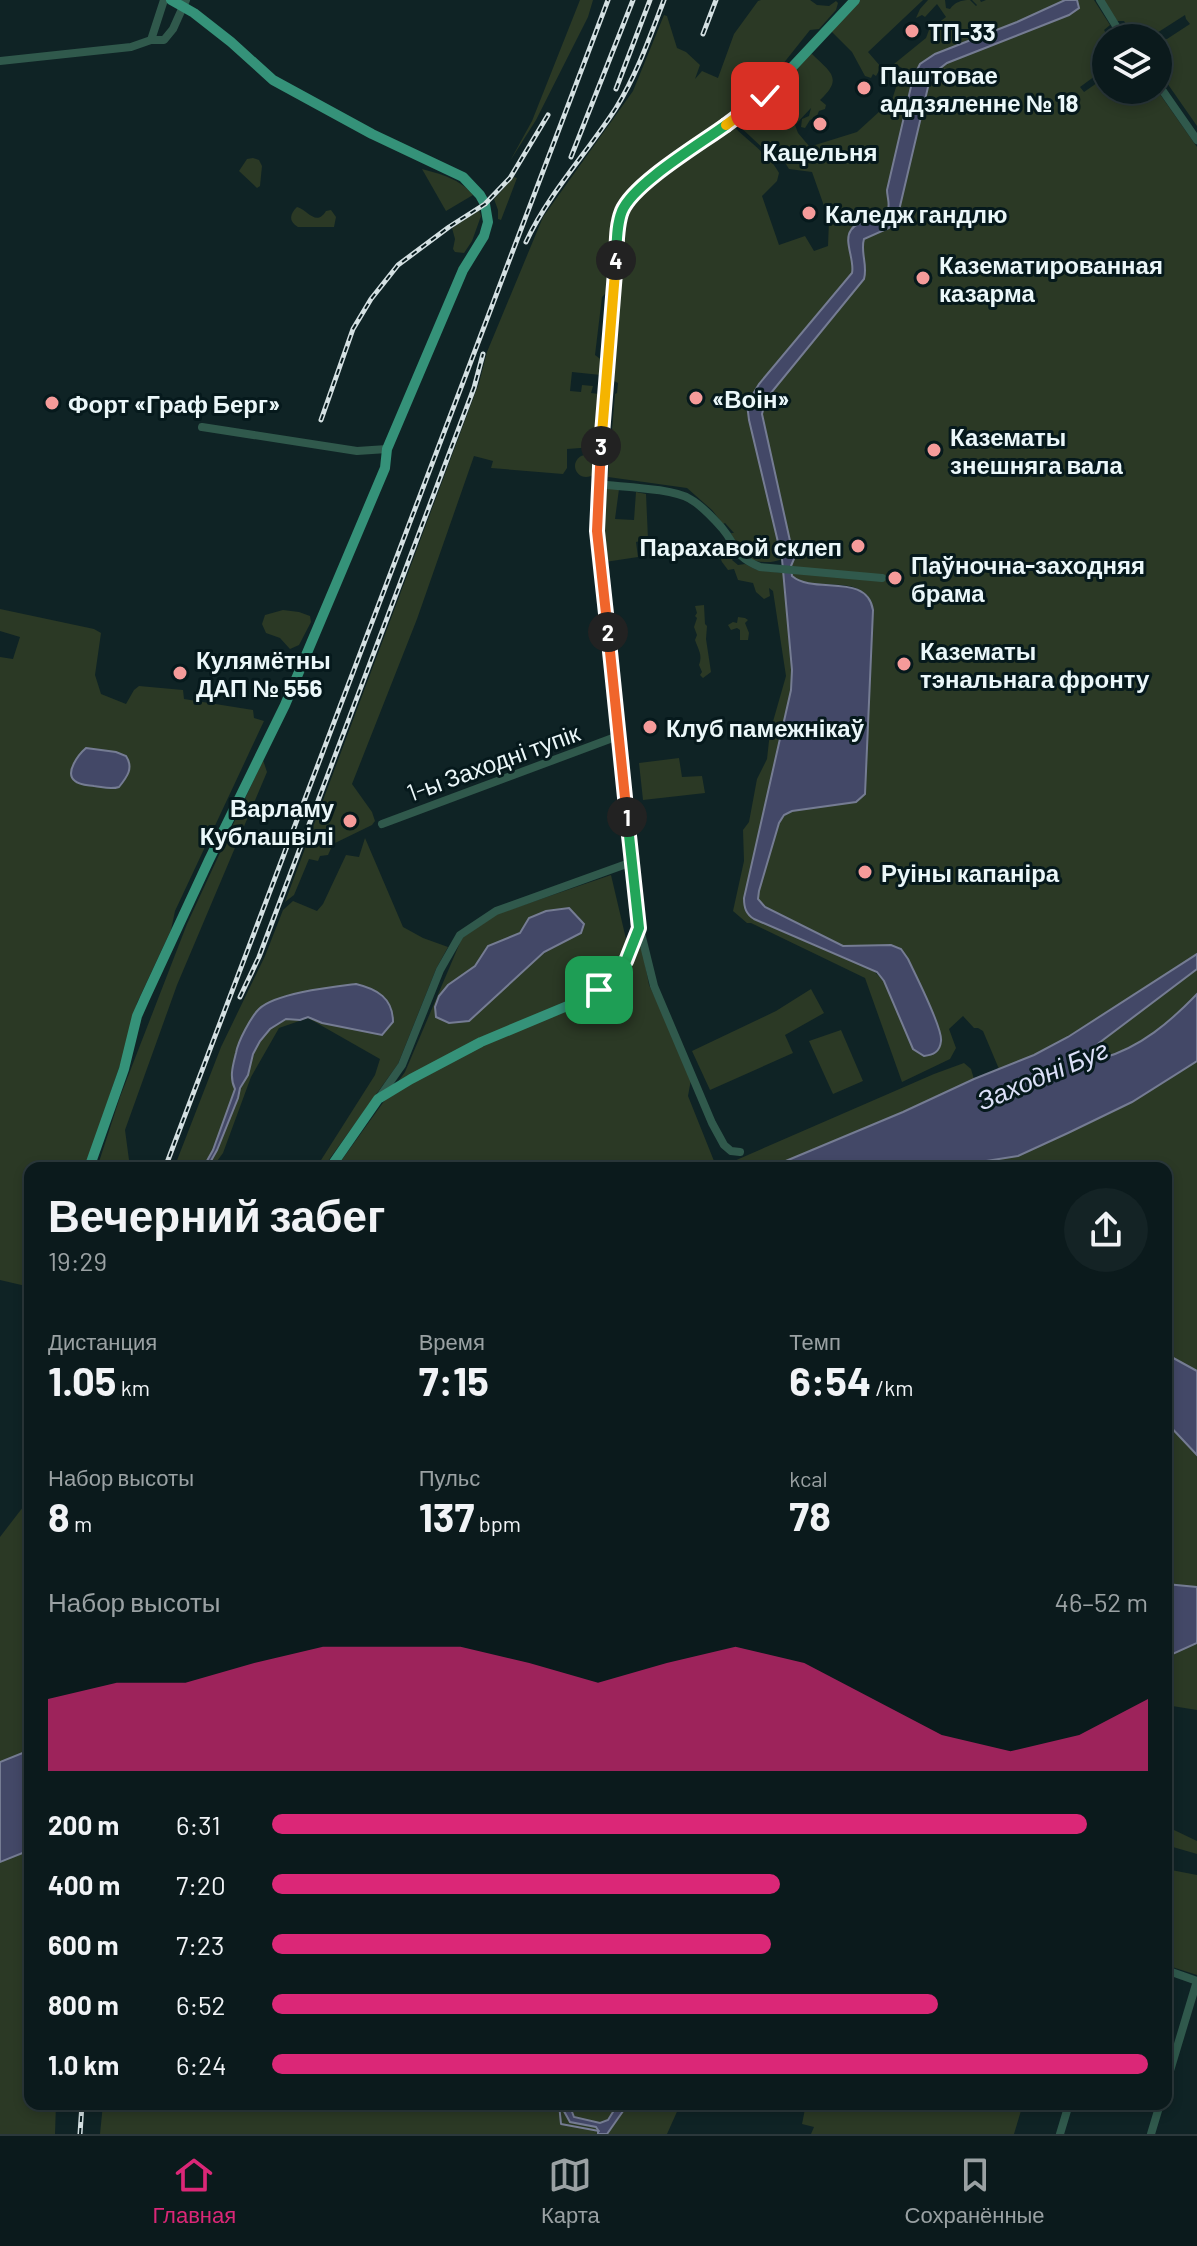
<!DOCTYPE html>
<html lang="ru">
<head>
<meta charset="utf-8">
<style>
	body { margin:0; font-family:Barlow,sans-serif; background:#142325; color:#f1f3f6; height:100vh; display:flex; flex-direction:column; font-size:30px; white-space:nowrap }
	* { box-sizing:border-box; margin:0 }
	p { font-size:26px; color:#9aa1a3 }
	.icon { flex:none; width:44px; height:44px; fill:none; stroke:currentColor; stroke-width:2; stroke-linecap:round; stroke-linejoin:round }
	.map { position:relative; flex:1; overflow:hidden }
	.sheet { position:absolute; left:24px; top:1162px; width:1148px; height:948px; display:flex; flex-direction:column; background:#0b1a1c; border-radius:16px; box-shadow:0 4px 12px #0003,0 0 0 2px #2b383b }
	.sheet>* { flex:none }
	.tools { position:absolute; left:1092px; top:24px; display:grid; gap:16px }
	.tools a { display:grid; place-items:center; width:80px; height:80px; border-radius:50%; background:#0b1a1c; box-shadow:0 4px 12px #0003,0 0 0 2px #2b383b; font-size:40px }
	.pin { position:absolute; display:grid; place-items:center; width:68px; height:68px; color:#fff; margin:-34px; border-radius:16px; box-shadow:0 4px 12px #0006 }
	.km { position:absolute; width:40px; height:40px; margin:-20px; border-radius:50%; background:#222; color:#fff; font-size:22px; line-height:40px; text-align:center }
	.round { display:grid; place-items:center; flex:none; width:84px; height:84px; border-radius:42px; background:#142325 }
	.summary { display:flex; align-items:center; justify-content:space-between; height:136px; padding:0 24px }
	h1 { font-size:44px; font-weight:700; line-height:60px }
	.metrics { display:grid; grid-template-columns:repeat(3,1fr); gap:12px; height:136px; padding:8px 24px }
	.metrics div { display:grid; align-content:center }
	.metrics b { font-size:40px; font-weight:700 }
	.metrics small { font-size:22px; font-weight:400 }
	.metrics p { font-size:22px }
	.chart { height:224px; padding:16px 24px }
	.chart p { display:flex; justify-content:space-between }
	.chart svg { width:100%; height:144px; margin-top:8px; fill:#db2777; opacity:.7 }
	ul { padding:0 24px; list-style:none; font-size:26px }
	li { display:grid; grid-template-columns:128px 96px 1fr; align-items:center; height:60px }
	li i { height:20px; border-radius:10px; background:#db2777 }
	.tabs { display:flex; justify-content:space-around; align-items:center; height:112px; border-top:2px solid #2b383b; background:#0b1a1c; font-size:22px; color:#9aa1a3 }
	.tabs a { display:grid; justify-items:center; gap:4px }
	.tabs .on { color:#db2777 }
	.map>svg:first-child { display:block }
	.green { fill:#2b3925 }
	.water { fill:#434867; stroke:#757c93; stroke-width:2 }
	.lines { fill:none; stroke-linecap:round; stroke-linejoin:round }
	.stream { stroke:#757c93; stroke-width:2 }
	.minor-tunnel { stroke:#304345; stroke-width:8; stroke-dasharray:8 4; stroke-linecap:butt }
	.minor { stroke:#30594c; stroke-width:8 }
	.major { stroke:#359279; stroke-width:10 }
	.rail-casing { stroke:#d4e0e2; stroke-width:5 }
	.rail { stroke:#06191c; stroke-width:2; stroke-dasharray:6; stroke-linecap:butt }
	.split-1-casing { stroke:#fff; stroke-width:16 }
	.split-2-casing { stroke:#fff; stroke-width:16 }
	.split-3-casing { stroke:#fff; stroke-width:16 }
	.split-4-casing { stroke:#fff; stroke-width:16 }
	.split-5-casing { stroke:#fff; stroke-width:16 }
	.split-6-casing { stroke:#fff; stroke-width:16 }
	.split-1 { stroke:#22a559; stroke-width:10 }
	.split-2 { stroke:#f0652b; stroke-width:10 }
	.split-3 { stroke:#f0652b; stroke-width:10 }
	.split-4 { stroke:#f5b400; stroke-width:10 }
	.split-5 { stroke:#22a559; stroke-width:10 }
	.split-6 { stroke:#f5b400; stroke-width:10 }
	.poi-dot { fill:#f59b9a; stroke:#06191c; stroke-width:3 }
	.labels { text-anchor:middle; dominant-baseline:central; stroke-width:6; stroke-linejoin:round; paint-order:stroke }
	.poi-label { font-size:24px; font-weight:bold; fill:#ebf7f9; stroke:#06191c; text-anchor:start }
	.street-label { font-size:24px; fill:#ebf7f9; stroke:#06191c }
	.water-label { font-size:26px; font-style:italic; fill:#dce0f8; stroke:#06191c }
</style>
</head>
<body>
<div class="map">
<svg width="1197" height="2134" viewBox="0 0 1197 2134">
	<rect width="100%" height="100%" fill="#0f2325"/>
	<!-- green -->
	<g class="green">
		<path d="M580,0H593L588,17L536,120L510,161L532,121Z"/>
		<path d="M761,0H810L817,5L829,6L836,1L838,3L836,10L819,29L810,30L767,84L727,117L642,179L626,196L611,288L602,297L595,355L603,361L601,375L572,372L570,391L581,392L582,385L593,386L591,393L599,394L596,444L594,447L567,449V468L563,474L491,468L493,461L474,456L417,619L352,784L372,812L375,821L372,825L333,844L328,855L320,856L318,861L309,859L294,895L285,902L479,383L487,352L543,217L633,91L664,15L667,16L677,48L686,52L700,65L695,79L702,71L718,78L734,34L758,1Z"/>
		<path d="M859,0H923L868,52L881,67L876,76L873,74L871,78L865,76L852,52L830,30Z"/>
		<path d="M928,0H945L946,8L950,9C955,2 961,0 970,0L976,6L977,5L972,0H980L981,2L986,0H1065L1017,22L935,54L920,64L915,73L887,190C887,197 890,203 888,209C883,227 853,216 849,236C846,248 855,261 852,273L759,384L749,399V420L782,559C770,565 747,562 739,552C735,547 733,539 731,533H734L725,523L723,524L712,510L687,488L608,477L615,394L617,393L618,383L614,381L625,227L633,202L645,187L731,124C746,139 771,157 779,173L777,181L762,196L779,245L805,236L814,251L828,246L829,220L812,172L789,169L784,161L812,146L857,132L892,100L902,68L894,64L926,38L929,30L946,17L937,4L925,17L922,15L916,18L920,9Z"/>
		<path d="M1077,0H1094L1110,25L1104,30L1109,38H1106V68L1080,87L1084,92L1097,83L1106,80V90H1157L1197,147V954L1068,1037L1034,1055L999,1069L983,1031L978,1028H974L963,1016L949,1029L956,1048L950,1059L902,1082L865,978L751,923H747L733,911L744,861L743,830L749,822L757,779L767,759L770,732L786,676L773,591L769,588L770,596L764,599L756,592L753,583L738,580L734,569L728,570L722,562L717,550L723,547L731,550L735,555L732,560L738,565L745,564L757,570L783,573L792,670L791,690L744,906L748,914L754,919L872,969L941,1042L940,1031L905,954L891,945L843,946L765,907L758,899L759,891L779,822L784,815L792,811L865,794L873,610C871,605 868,596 863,592C846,578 809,591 792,576L791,567L794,559L762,414L766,399L864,279C868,265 860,252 864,239L889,228L897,219L928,87L934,73L947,63L1069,15L1079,4Z"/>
		<path d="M1103,0H1197V126L1158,70V38L1167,39L1190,24L1186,19L1185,15L1149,38H1131L1132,33L1124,21H1117Z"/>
		<path d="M812,54C830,72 844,78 820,100L826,105L825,109L819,111L816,118L810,120L805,128L801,127L802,119L809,116L811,108L795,125L798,133L809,146L799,150L769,154L735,122L808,55Z"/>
		<path d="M253,158L259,160L262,166L260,186L257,188L239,171L247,159Z"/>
		<path d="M422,169C441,174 460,179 473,195L446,211Z"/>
		<path d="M514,177L517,178L501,220L498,219V210L494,199Z"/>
		<path d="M297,207C308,210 316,227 326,211L331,210L336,217L334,227H298C288,221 290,214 297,207Z"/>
		<path d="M479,210L481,216L472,241L464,253L455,252L453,249L455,239L452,228Z"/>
		<circle cx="586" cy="466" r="11"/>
		<path d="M606,488L619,489L615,519L634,520L636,492L646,494L648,539L636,542L638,557L605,562L603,531Z"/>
		<path d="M704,605L705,624L707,626L706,639L711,672L703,678L700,675L702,672L699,665C703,655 698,649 695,640L697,635L694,627L697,618L695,616L697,613L695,606Z"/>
		<path d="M0,609L94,629L101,633L95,675L101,694L126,704L134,690L139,686L183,690L184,699L253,710L254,718L264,721L175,911L171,930L137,1003L123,1056L85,1168H30V1287L0,1280V657L13,659L20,637L0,631Z"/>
		<path d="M283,610L299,612L310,616L311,622L299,645L290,649L280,638L266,633L262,624L265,615Z"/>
		<path d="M738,617L745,618L748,620L745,623L749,633L748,640H740V630L737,628L731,630L728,625L733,622L737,623Z"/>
		<path d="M679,758L682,777L702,776L705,793L643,800L639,763Z"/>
		<path d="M263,760L267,772L177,985L125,1130L129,1160L127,1168H97L120,1097L187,924Z"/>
		<path d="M365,838L403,927L423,938L448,947L436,969L398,1064L323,1168H316L375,1075L380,1059L308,1018L279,1028L251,1077L223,1153L212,1168H174L221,1047L265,956L283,910L293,901L317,911L323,904L346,855L359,857Z"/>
		<path d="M611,875L626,939L640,937L649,985L692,1074L688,1096L714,1161L697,1168H336L405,1072L462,938L497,914Z"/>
		<path d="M1197,969V994C1173,1018 1135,1055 1099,1058L1094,1053V1049L1099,1043Z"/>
		<path d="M811,989L824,1013L785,1035L793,1053L710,1090L692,1051L776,1011Z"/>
		<path d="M841,1030L863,1081L833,1094L809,1041Z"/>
		<path d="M1197,1061V1587L1166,1584V1168H969L980,1162L1018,1156L1068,1133L1132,1102Z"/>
		<path d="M964,1063L971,1069L974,1079L903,1112L769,1168H718L934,1074Z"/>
		<path d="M30,1498V1750L0,1762V1537Z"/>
		<path d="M1197,1643V1710L1166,1705V1657Z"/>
		<path d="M1166,1829L1174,1830L1197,1841V1854L1166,1845Z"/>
		<path d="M30,1850V2104H56L55,2134H0V1862Z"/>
		<path d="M1166,1869L1197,1875V1975L1166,1965Z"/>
		<path d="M103,2104H683L680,2105L667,2134H100Z"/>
		<path d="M806,2104H1023L1014,2134H811L814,2127L802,2124Z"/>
	</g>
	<!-- water -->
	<g class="water">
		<path d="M1065,0H1077L1079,8L1069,15L947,63L934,73L928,87L897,219L889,228L864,239C860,252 868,265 864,279L766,399L762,414L794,559L791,566L792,576C814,595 867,572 873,610L865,794L856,802L792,811L784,815L779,823L759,891L758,899L765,907L843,946L891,945L901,949L908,959C915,974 943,1028 941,1041C940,1052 933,1055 924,1056L913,1049L884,981L877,972L754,919C746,914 744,908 744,898L791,690L792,670L782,559L749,420L747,404L759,384L852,273C855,260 843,241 851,230C859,217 883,225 888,209C890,203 887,197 887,190L913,78L920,64L935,54L1017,22Z"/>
		<path d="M86,748L116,752L126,756C134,768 127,777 119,787C110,790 103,787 94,786C88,785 79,785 75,781C64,773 79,754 86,748Z"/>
		<path d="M569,908L584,924L581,933L544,952L469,1021L449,1023L436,1017L435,1007L439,996L448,985L475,966L488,946L520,933L529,918L546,911Z"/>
		<path d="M1197,954V969L1099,1043L1094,1049L1096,1056L1103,1058C1141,1047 1170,1022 1197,994V1061L1132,1102L1068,1133L1018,1156L980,1162L969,1168H769L903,1112L974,1079L1034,1055L1068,1037Z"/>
		<path d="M356,984C377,989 393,998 393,1022L382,1035L322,1023L308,1017L300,1020L286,1019L270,1029L260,1041L253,1054L248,1075L240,1088L238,1098L217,1150L207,1168H203L213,1150L235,1089C229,1077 233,1065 236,1053C238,1041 251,1017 259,1009C276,993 332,987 356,984Z"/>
		<path d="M1166,1354L1197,1371V1455L1166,1422Z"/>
		<path d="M1166,1584L1197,1587V1643L1166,1657Z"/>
		<path d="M30,1750V1850L0,1862V1762Z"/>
		<path d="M560,2104H569L574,2117L600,2123L608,2120L618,2104H628L607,2134H598V2130L596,2127L570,2122Z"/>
	</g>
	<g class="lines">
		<!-- stream -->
		<path class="stream" d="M559,2104L561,2124L599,2131"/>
		<!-- minor-tunnel -->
		<path class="minor-tunnel" d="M1116,26L1125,38"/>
		<!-- minor -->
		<g class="minor">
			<path d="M1100,0L1116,26"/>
			<path d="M151,40L164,0"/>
			<path d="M0,61L131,47L151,40H164L173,29L186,0"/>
			<path d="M1158,84L1197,140"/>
			<path d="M202,427L357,451L387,449"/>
			<path d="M598,484C620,487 673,488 690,499C701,505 714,519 722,528C738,547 733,556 760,567L882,578"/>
			<path d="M382,824L618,736"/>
			<path d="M639,925L654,986L712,1123L724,1145L731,1151L740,1152"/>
			<path d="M381,1095L402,1065L440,970L460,935L496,911L632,862"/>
			<path d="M1166,1970L1197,1981"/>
			<path d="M1166,2084L1197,1981"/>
			<path d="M1060,2134L1069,2104"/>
			<path d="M1151,2134L1160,2104"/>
		</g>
		<!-- major -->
		<g class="major">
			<path d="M89,1168L124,1069L137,1016L145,998L209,860L285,705L385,468L387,449L463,270L484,236L488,222L485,204L480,195L463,177L372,134L273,80L231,42L194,13L171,0"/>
			<path d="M330,1168L378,1099L411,1079L481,1042L572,1004L599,990L626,961L639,928L602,589L597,531L598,484L607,367L621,215L628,199L636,190L765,96L855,0"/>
		</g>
		<!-- rail casing -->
		<g class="rail-casing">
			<g id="rail">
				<path d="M703,34L716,0"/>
				<path d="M616,89L650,0"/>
				<path d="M571,157L633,0"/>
				<path d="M526,242C549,193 587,153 616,108C637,74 650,37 664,0"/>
				<path d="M321,420L353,329L371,299L398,265L449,227L485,204L510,178L548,115"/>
				<path d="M240,997L259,957L474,388L483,354"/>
				<path d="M165,1168L608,0"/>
				<path d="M80,2134L82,2104"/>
			</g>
		</g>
		<!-- rail -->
		<use href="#rail" class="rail"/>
	</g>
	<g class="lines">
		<!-- split-1 casing -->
		<g class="split-1-casing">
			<path id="split-1" d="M599,990L626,961L639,928L627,817"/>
		</g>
		<!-- split-2 casing -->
		<g class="split-2-casing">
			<path id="split-2" d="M608,632L627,817"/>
		</g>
		<!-- split-3 casing -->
		<g class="split-3-casing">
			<path id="split-3" d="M601,446L597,531L608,632"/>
		</g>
		<!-- split-4 casing -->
		<g class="split-4-casing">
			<path id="split-4" d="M601,446L616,260"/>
		</g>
		<!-- split-5 casing -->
		<g class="split-5-casing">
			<path id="split-5" d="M616,260C617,244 616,226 622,211C634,183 700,144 726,125"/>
		</g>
		<!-- split-6 casing -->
		<g class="split-6-casing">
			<path id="split-6" d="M726,125L765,96"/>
		</g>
		<!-- split-1 -->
		<use href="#split-1" class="split-1"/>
		<!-- split-2 -->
		<use href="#split-2" class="split-2"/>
		<!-- split-3 -->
		<use href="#split-3" class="split-3"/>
		<!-- split-4 -->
		<use href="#split-4" class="split-4"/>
		<!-- split-5 -->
		<use href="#split-5" class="split-5"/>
		<!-- split-6 -->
		<use href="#split-6" class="split-6"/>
	</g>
	<!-- markers -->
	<g class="poi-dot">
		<circle cx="912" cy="31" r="8"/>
		<circle cx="864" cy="88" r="8"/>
		<circle cx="820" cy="124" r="8"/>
		<circle cx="809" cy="213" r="8"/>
		<circle cx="923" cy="278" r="8"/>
		<circle cx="696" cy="398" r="8"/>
		<circle cx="52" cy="403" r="8"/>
		<circle cx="934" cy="450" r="8"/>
		<circle cx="858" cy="546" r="8"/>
		<circle cx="895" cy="578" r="8"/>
		<circle cx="904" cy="664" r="8"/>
		<circle cx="180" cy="673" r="8"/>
		<circle cx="650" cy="727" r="8"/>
		<circle cx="350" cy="821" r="8"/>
		<circle cx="865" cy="872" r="8"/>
	</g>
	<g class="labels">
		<!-- poi labels -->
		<g class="poi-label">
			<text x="928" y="31">ТП-33</text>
			<text x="880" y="74">Паштовае<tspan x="880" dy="28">аддзяленне № 18</tspan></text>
			<text x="820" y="151" text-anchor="middle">Кацельня</text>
			<text x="825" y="213">Каледж гандлю</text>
			<text x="939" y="264">Казематированная<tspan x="939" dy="28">казарма</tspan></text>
			<text x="712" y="398">«Воін»</text>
			<text x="68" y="403">Форт «Граф Берг»</text>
			<text x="950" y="436">Казематы<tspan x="950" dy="28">знешняга вала</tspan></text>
			<text x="842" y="546" text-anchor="end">Парахавой склеп</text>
			<text x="911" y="564">Паўночна-заходняя<tspan x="911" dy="28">брама</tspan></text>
			<text x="920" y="650">Казематы<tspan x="920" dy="28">тэнальнага фронту</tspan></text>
			<text x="196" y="659">Кулямётны<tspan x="196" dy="28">ДАП № 556</tspan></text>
			<text x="666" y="727">Клуб памежнікаў</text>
			<text x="334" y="807" text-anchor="end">Варламу<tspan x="334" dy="28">Кублашвілі</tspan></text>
			<text x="881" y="872">Руіны капаніра</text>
		</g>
		<!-- street labels -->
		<g class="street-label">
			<text transform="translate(493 762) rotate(-20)">1-ы Заходні тупік</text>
		</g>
		<!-- water labels -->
		<g class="water-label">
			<text transform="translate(1042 1074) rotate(-23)">Заходні Буг</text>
		</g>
	</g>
</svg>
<div class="tools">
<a><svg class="icon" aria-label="layers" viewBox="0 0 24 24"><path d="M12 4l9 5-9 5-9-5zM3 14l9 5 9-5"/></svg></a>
</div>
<div class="pin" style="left:599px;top:990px;background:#1e9e55"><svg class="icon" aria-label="arrive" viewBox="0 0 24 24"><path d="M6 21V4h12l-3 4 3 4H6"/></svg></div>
<div class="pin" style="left:765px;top:96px;background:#d93025"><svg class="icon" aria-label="check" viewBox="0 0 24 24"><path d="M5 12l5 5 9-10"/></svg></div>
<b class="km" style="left:627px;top:817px">1</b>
<b class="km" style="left:608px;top:632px">2</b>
<b class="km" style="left:601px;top:446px">3</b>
<b class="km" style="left:616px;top:260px">4</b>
<section class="sheet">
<div class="summary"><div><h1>Вечерний забег</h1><p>19:29</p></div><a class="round"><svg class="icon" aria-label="share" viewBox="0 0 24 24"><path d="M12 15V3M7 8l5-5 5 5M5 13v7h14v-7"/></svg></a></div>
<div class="metrics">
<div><p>Дистанция</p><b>1.05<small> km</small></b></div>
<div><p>Время</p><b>7:15</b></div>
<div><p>Темп</p><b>6:54<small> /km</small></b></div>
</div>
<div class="metrics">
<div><p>Набор высоты</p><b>8<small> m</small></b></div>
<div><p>Пульс</p><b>137<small> bpm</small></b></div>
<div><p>kcal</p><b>78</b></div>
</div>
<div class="chart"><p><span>Набор высоты</span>46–52 m</p>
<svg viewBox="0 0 160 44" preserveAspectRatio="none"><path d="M0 44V22L10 17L20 17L30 11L40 6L50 6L60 6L70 11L80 17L90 11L100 6L110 11L120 22L130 33L140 38L150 33L160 22V44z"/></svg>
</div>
<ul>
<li><b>200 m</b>6:31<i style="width:93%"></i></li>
<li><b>400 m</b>7:20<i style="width:58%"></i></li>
<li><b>600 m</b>7:23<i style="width:57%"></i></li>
<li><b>800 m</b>6:52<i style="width:76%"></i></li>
<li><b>1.0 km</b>6:24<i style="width:100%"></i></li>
</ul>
</section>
</div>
<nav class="tabs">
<a class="on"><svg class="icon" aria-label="home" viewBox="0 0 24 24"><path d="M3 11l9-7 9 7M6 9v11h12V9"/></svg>Главная</a>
<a><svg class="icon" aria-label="map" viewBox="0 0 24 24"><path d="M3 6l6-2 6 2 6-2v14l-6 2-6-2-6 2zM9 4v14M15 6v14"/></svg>Карта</a>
<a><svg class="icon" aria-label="saved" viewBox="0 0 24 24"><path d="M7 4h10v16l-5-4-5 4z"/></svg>Сохранённые</a>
</nav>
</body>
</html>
